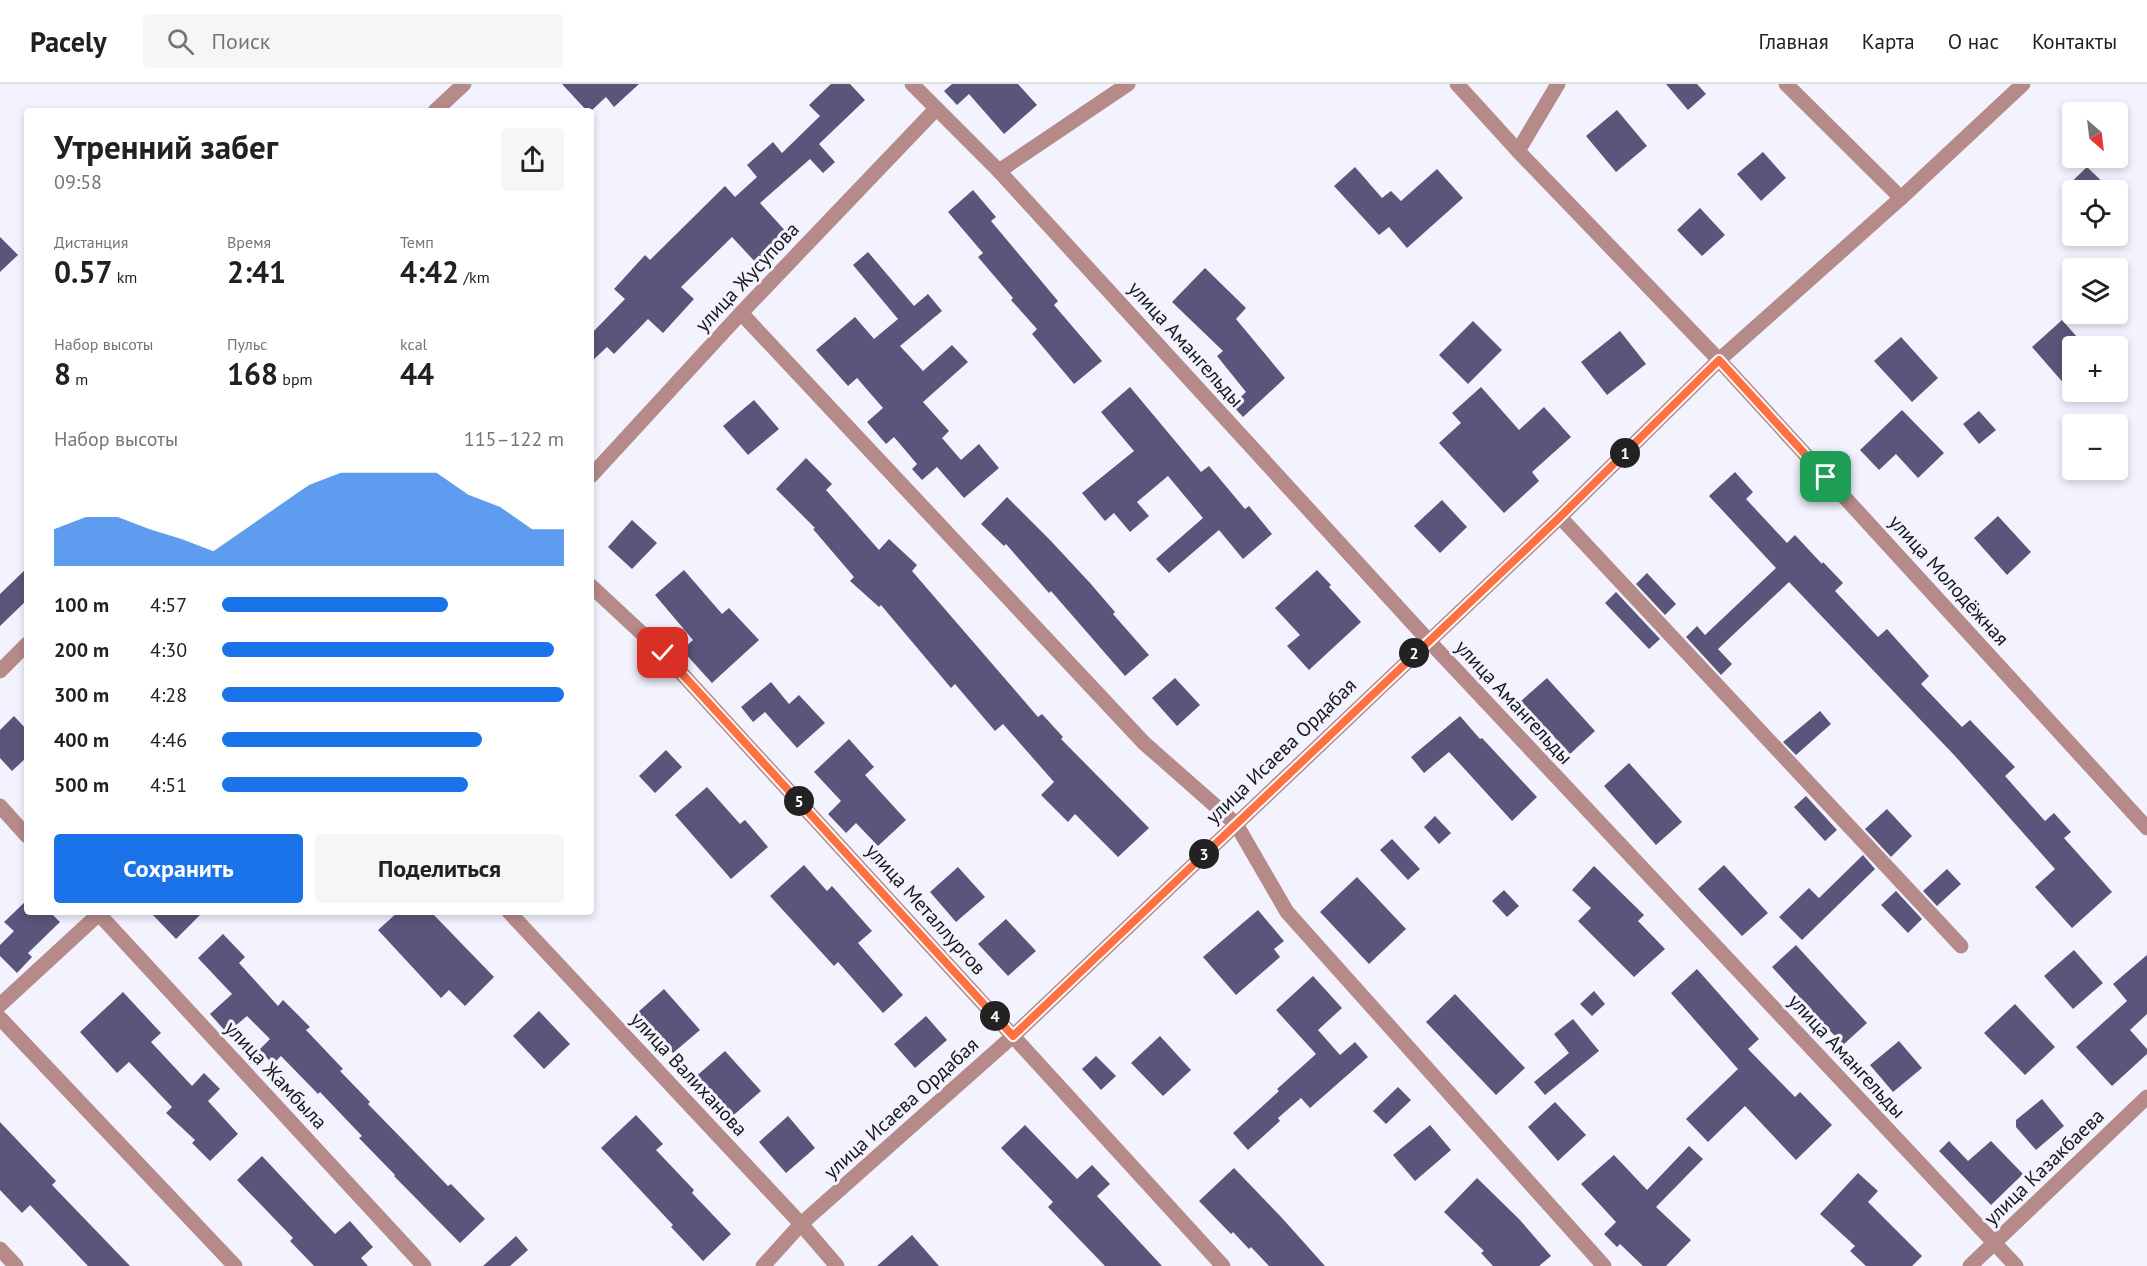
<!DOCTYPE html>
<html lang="ru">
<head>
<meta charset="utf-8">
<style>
	body { margin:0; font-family:"PT Sans",sans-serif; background:#f6f6f6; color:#202124; height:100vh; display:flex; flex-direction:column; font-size:22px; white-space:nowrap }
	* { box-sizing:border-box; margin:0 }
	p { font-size:20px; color:#757577 }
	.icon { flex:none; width:33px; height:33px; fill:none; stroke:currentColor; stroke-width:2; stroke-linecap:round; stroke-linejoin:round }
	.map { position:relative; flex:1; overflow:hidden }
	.panel { position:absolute; left:24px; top:24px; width:570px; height:807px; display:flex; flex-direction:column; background:#fff; border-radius:6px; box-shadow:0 3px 9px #0003 }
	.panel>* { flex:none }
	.needle { width:39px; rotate:152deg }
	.fabs { position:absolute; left:2062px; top:18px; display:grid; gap:12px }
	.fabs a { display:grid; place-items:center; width:66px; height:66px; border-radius:6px; background:#fff; box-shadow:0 3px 9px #0003; font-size:30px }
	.pin { position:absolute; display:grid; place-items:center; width:51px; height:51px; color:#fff; margin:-26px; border-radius:12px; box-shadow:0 3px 9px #0006 }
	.km { position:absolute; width:30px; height:30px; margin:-15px; border-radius:50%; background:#222; color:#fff; font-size:16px; line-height:30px; text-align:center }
	.round { display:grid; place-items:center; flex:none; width:63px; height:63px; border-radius:6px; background:#f6f6f6 }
	.headline { display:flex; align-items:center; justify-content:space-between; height:102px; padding:0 30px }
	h1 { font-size:33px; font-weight:700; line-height:45px }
	.metrics { display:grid; grid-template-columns:repeat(3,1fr); gap:9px; height:102px; padding:6px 30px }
	.metrics div { display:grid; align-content:center }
	.metrics b { font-size:30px; font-weight:700 }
	.metrics small { font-size:16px; font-weight:400 }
	.metrics p { font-size:16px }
	.chart { height:168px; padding:12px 30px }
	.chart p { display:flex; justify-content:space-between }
	.chart svg { width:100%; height:108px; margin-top:6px; fill:#1a73e8; opacity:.7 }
	.button { display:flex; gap:12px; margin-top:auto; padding:12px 30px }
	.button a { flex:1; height:69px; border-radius:6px; background:#1a73e8; color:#fff; font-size:24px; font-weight:700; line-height:69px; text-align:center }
	.button a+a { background:#f6f6f6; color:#202124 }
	ul { padding:0 30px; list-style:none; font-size:20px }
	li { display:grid; grid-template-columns:96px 72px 1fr; align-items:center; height:45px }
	li i { height:15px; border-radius:8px; background:#1a73e8 }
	header { display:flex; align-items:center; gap:36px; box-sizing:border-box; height:84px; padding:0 30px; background:#fff; border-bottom:2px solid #e0e0e0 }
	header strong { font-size:28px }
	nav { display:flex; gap:33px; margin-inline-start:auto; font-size:21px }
	.search { width:420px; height:54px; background:#f6f6f6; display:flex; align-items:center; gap:15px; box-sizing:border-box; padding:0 21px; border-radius:6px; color:#757577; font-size:22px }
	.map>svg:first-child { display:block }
	.building { fill:#5a567b }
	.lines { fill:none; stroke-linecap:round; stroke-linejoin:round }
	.minor { stroke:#b68a89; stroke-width:15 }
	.route-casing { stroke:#fff; stroke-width:12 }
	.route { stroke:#ff7043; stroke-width:8 }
	.labels { text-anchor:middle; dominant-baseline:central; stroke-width:6; stroke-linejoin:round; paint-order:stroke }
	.street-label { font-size:20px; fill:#18171c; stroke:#f3f3ff }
</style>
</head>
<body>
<header>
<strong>Pacely</strong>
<div class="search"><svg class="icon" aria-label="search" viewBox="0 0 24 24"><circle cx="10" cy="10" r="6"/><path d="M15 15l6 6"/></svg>Поиск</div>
<nav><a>Главная</a><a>Карта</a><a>О нас</a><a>Контакты</a></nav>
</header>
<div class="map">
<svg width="2147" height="1182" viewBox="0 0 2147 1182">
	<rect width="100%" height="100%" fill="#f3f3ff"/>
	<!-- building -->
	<g class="building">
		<path d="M562,0H639L614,23L606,13L591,27H587Z"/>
		<path d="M831,0H850L865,16L819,60L835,78L823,89L810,75L760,119L790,152L758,181L732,153L681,203L694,215L663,249L648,235L614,270L607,263L591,278V250L625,215L614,205L645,171L650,176L725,102L735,113L757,93L747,81L773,58L782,69L820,32L809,21Z"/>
		<path d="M952,0H1018L1037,21L1004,50L969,10L957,21L944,7Z"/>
		<path d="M1666,0H1697L1706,10L1688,26Z"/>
		<path d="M1617,26L1647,62L1616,88L1586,52Z"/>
		<path d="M1763,68L1786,94L1761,117L1737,90Z"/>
		<path d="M1355,83L1382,114L1391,107L1401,117L1437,85L1463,114L1407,164L1389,143L1379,151L1334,102Z"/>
		<path d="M2087,83L2111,106H2063Z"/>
		<path d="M973,106L996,133L991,137L1058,217L1054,221L1102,277L1074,300L1032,250L1037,245L1011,216L1013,214L978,173L983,169L948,128Z"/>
		<path d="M1700,124L1725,151L1702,172L1677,146Z"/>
		<path d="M0,153L18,171L0,188Z"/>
		<path d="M868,168L914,222L928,210L942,227L900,262L923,287L952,261L968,278L923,318L949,347L942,354L961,376L979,360L999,384L964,414L937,383L922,396L912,385L917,380L894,353L886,360L867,338L883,324L857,294L848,302L816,266L855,233L874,255L898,235L853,181Z"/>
		<path d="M1205,184L1246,224L1236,235L1285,294L1243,333L1232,321L1246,308L1217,272L1223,267L1172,218Z"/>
		<path d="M2062,236L2085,262H2073V310L2032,263Z"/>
		<path d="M1473,237L1502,266L1468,300L1439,271Z"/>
		<path d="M1620,247L1646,280L1607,311L1581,278Z"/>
		<path d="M1901,253L1938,294L1912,318L1874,277Z"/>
		<path d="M1130,303L1201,388L1209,382L1245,425L1249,422L1272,450L1243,475L1219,446L1169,489L1156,475L1203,434L1168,392L1137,418L1149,432L1130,448L1114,429L1105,437L1082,409L1134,367L1101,328Z"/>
		<path d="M1481,303L1519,346L1544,323L1571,353L1532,388L1539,397L1504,429L1439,359L1461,339L1452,329Z"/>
		<path d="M754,316L779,345L748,371L723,342Z"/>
		<path d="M1902,326L1944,369L1918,394L1896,370L1879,386L1860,366Z"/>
		<path d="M1979,327L1996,346L1979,360L1963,340Z"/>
		<path d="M806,374L832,400L826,406L879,466L889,455L917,481L912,487L1038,633L1042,630L1063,653L1061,655L1149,744L1118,773L1075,730L1068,738L1041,711L1054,698L1003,640L995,647L955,600L951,604L881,521L879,523L850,497L854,493L813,445L815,444L776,405Z"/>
		<path d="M1735,388L1753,408L1746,415L1787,459L1795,451L1822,480L1823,478L1843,499L1835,507L1878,553L1887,545L1929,592L1921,600L1962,643L1970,636L2015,683L2005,692L2045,737L2054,729L2071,748L2064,754L2112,808L2072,844L2035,803L2055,785L1955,672L1789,498L1718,565L1732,580L1721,591L1686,553L1697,542L1705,551L1776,484L1709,412Z"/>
		<path d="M1007,413L1050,456L1090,499L1115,528L1113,530L1149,571L1125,592L1051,507L1049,509L1006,460L1004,462L981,440Z"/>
		<path d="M1442,416L1467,443L1440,469L1414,442Z"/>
		<path d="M1998,432L2031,468L2007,491L1974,454Z"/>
		<path d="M632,436L657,459L632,485L608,463Z"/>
		<path d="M27,484V516L0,542V510Z"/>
		<path d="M684,486L722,530L729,524L759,556L712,599L682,566L693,556L655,511Z"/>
		<path d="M1317,486L1331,501L1329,503L1361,538L1309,586L1287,562L1300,551L1275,524Z"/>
		<path d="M1647,489L1676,520L1665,531L1636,500Z"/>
		<path d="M1616,508L1660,555L1649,565L1605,519Z"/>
		<path d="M1175,594L1200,621L1177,642L1152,614Z"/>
		<path d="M1547,594L1595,647L1570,670L1521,617Z"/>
		<path d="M771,598L789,620L799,611L825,639L797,664L765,628L753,638L741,623Z"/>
		<path d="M1820,627L1831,640L1796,671L1783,658Z"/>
		<path d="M14,632L27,646V673L12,687L0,674V646Z"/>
		<path d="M1460,632L1480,655L1482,654L1537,713L1512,737L1449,668L1424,689L1411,673Z"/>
		<path d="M849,655L874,683L865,691L906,736L878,762L856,739L846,749L828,730L841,717L814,688Z"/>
		<path d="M666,666L682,683L655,709L639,692Z"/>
		<path d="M1629,679L1682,738L1656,761L1604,702Z"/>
		<path d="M707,703L740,740L745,736L768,763L731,795L675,731Z"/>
		<path d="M1806,712L1837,746L1825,757L1794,723Z"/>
		<path d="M1887,725L1912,752L1891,773L1865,745Z"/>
		<path d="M1435,732L1451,749L1439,760L1424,743Z"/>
		<path d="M1392,755L1420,785L1408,796L1380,766Z"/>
		<path d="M1863,771L1875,785L1802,856L1779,833L1809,804L1819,814Z"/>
		<path d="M804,781L827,807L832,802L872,847L858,859L903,911L883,929L838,878L834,882L770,812Z"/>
		<path d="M1724,781L1768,829L1742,852L1698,805Z"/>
		<path d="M1594,782L1644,831L1638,837L1665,865L1634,893L1578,837L1591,824L1572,806Z"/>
		<path d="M958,783L985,813L956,838L930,808Z"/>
		<path d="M1947,785L1961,800L1937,822L1923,807Z"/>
		<path d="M1357,793L1406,845L1369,880L1320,828Z"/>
		<path d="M1504,806L1519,822L1507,833L1492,817Z"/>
		<path d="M1896,807L1922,835L1908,849L1881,821Z"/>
		<path d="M27,816V828H50L60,838L28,869L32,873L17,889L0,872V861L14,847L4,838Z"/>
		<path d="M1258,826L1284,857L1274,865L1280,873L1236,911L1203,873Z"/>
		<path d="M150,828H203L176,855Z"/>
		<path d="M398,828H431L494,893L465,922L449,906L441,914L378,846Z"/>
		<path d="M1006,835L1036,867L1008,892L978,860Z"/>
		<path d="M223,850L245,873L239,879L278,922L283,916L310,943L306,946L343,985L340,987L370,1018L368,1020L448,1102L451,1100L485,1135L460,1159L394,1092L395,1091L359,1054L362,1052L320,1008L318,1010L281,972L273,980L259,966L270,955L247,932L227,949L210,930L232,910L198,874Z"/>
		<path d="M1796,861L1867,939L1843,961L1772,883Z"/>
		<path d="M2074,866L2103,899L2073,925L2044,892Z"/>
		<path d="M2147,871V930L2130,946L2147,965V970L2112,1002L2076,963L2127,917L2113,900Z"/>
		<path d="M1697,885L1759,955L1748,965L1795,1013L1800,1008L1832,1041L1796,1076L1745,1022L1708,1058L1686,1035L1738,985L1671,909Z"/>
		<path d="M1313,892L1342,924L1318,946L1340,971L1355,958L1368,973L1310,1024L1301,1014L1278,1034L1280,1037L1248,1066L1233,1049L1279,1007L1277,1005L1316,970L1276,926Z"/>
		<path d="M664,905L700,946L673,969L637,929Z"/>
		<path d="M1594,907L1605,920L1592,932L1580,920Z"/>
		<path d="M123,908L161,949L151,958L192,1002L204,989L220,1005L208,1017L238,1050L210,1077L192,1059L195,1056L166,1029L172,1023L129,978L117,989L80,948Z"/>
		<path d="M1455,910L1525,984L1496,1011L1426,938Z"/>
		<path d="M2015,920L2055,963L2025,991L1984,949Z"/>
		<path d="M539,927L570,960L544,985L513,952Z"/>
		<path d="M926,932L947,956L915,984L894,960Z"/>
		<path d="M1573,935L1599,967L1545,1011L1534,998L1569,969L1554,950Z"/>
		<path d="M1160,952L1191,986L1163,1012L1131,979Z"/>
		<path d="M1899,957L1922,984L1893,1008L1870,981Z"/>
		<path d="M725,967L761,1007L728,1036L693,995Z"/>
		<path d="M1096,972L1116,992L1101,1006L1082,985Z"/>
		<path d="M1398,1003L1411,1016L1386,1040L1373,1027Z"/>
		<path d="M2042,1015L2064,1042L2036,1066L2016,1043V1036Z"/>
		<path d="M1555,1018L1586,1051L1558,1077L1528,1043Z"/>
		<path d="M636,1031L663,1060L656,1066L694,1106L692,1109L731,1150L703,1177L671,1143L673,1141L601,1064Z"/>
		<path d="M788,1032L815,1064L786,1089L759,1058Z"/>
		<path d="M0,1038L56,1097L52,1101L130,1182H88L30,1121L22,1129L0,1106Z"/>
		<path d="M1025,1041L1077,1095L1092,1081L1110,1100L1097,1112L1162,1182H1105L1048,1123L1053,1118L1001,1064Z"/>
		<path d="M1430,1041L1451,1066L1415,1097L1393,1071Z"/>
		<path d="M1949,1057L1968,1077L1991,1057L2023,1090L1991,1121L1939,1067Z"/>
		<path d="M1689,1062L1703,1075L1656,1123L1691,1156L1666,1182H1643L1620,1160L1617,1163L1604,1150L1616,1138L1581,1100L1614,1071L1647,1106Z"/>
		<path d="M262,1072L335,1150L350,1137L373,1163L361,1174L368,1182H314L290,1157L293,1154L237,1096Z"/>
		<path d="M1234,1084L1282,1134L1325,1182H1269L1251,1163L1249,1165L1233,1148L1231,1150L1199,1117Z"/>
		<path d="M1858,1089L1878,1107L1868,1118L1922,1172L1912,1182H1866L1850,1167L1855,1162L1820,1130Z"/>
		<path d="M1477,1094L1519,1135L1551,1172L1539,1182H1493L1481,1169L1484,1167L1444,1128Z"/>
		<path d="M912,1151L939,1182H877Z"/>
		<path d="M516,1152L528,1166L510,1182H483Z"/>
	</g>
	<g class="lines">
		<!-- minor -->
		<g class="minor">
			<path d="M912,0L999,87L1428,556L2016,1182"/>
			<path d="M1457,0L1518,67"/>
			<path d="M1558,0L1518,67L1719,276L2147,744"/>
			<path d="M1786,0L1901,114"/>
			<path d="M435,27L464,0"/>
			<path d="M999,87L1128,0"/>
			<path d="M741,229L1144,659L1236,740L1287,828L1604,1182"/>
			<path d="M591,392L741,229L936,25"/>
			<path d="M1560,433L1961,862"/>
			<path d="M591,502L663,569L1223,1182"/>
			<path d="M0,587L27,560"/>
			<path d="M0,722L27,752"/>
			<path d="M97,828L424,1182"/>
			<path d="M509,828L801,1140L837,1182"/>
			<path d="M0,921L101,828"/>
			<path d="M0,934L235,1182"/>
			<path d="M0,1165L16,1182"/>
			<path d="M763,1182L801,1140L1013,952L1560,433L1719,276L1901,114L2023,0"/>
			<path d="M1970,1182L2147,1013"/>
		</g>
	</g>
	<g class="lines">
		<!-- route casing -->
		<g class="route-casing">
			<path id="route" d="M663,569L1013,952L1560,433L1719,276L1826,393"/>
		</g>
		<!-- route -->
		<use href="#route" class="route"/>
	</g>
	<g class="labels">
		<!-- street labels -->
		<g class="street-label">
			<text transform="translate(747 193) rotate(-47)">улица Жусупова</text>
			<text transform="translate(1186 260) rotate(48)">улица Амангельды</text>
			<text transform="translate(1949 496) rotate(48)">улица Молодёжная</text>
			<text transform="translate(1514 618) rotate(47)">улица Амангельды</text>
			<text transform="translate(1281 667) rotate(-44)">улица Исаева Ордабая</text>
			<text transform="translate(926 825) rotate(48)">улица Металлургов</text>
			<text transform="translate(1847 972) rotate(47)">улица Амангельды</text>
			<text transform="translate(689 990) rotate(47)">улица Валиханова</text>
			<text transform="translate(276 991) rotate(47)">улица Жамбыла</text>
			<text transform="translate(901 1024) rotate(-42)">улица Исаева Ордабая</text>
			<text transform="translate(2044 1083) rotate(-44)">улица Казакбаева</text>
		</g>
	</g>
</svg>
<div class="fabs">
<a><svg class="needle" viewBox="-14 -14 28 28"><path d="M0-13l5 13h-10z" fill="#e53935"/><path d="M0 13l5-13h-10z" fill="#757577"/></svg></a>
<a><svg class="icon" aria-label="locate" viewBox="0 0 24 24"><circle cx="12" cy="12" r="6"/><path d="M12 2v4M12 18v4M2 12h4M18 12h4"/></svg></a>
<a><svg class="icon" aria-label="layers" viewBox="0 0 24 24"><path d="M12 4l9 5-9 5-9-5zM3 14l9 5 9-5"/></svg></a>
<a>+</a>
<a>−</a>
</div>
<div class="pin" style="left:1826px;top:393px;background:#1e9e55"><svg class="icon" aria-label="arrive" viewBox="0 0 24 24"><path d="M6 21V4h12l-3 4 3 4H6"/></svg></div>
<div class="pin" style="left:663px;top:569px;background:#d93025"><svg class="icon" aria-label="check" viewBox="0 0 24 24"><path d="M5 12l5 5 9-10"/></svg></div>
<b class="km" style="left:1625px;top:369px">1</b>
<b class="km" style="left:1414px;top:569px">2</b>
<b class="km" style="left:1204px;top:770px">3</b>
<b class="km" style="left:995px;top:932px">4</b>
<b class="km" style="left:799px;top:717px">5</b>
<section class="panel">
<div class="headline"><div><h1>Утренний забег</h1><p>09:58</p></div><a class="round"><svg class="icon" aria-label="share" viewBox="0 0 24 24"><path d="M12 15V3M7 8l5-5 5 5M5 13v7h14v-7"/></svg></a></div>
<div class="metrics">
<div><p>Дистанция</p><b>0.57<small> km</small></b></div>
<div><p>Время</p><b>2:41</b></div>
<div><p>Темп</p><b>4:42<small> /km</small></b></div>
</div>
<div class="metrics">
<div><p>Набор высоты</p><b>8<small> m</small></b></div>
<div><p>Пульс</p><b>168<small> bpm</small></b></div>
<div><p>kcal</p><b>44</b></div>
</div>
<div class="chart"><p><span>Набор высоты</span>115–122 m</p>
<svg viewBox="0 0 160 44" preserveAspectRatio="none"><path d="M0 44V29L10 24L20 24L30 29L40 33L50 38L60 29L70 20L80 11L90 6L100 6L110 6L120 6L130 15L140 20L150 29L160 29V44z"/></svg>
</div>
<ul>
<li><b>100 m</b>4:57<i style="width:66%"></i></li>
<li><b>200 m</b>4:30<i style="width:97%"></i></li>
<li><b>300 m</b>4:28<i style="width:100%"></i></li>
<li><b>400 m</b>4:46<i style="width:76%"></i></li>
<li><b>500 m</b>4:51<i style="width:72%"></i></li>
</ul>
<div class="button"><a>Сохранить</a><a>Поделиться</a></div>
</section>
</div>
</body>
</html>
